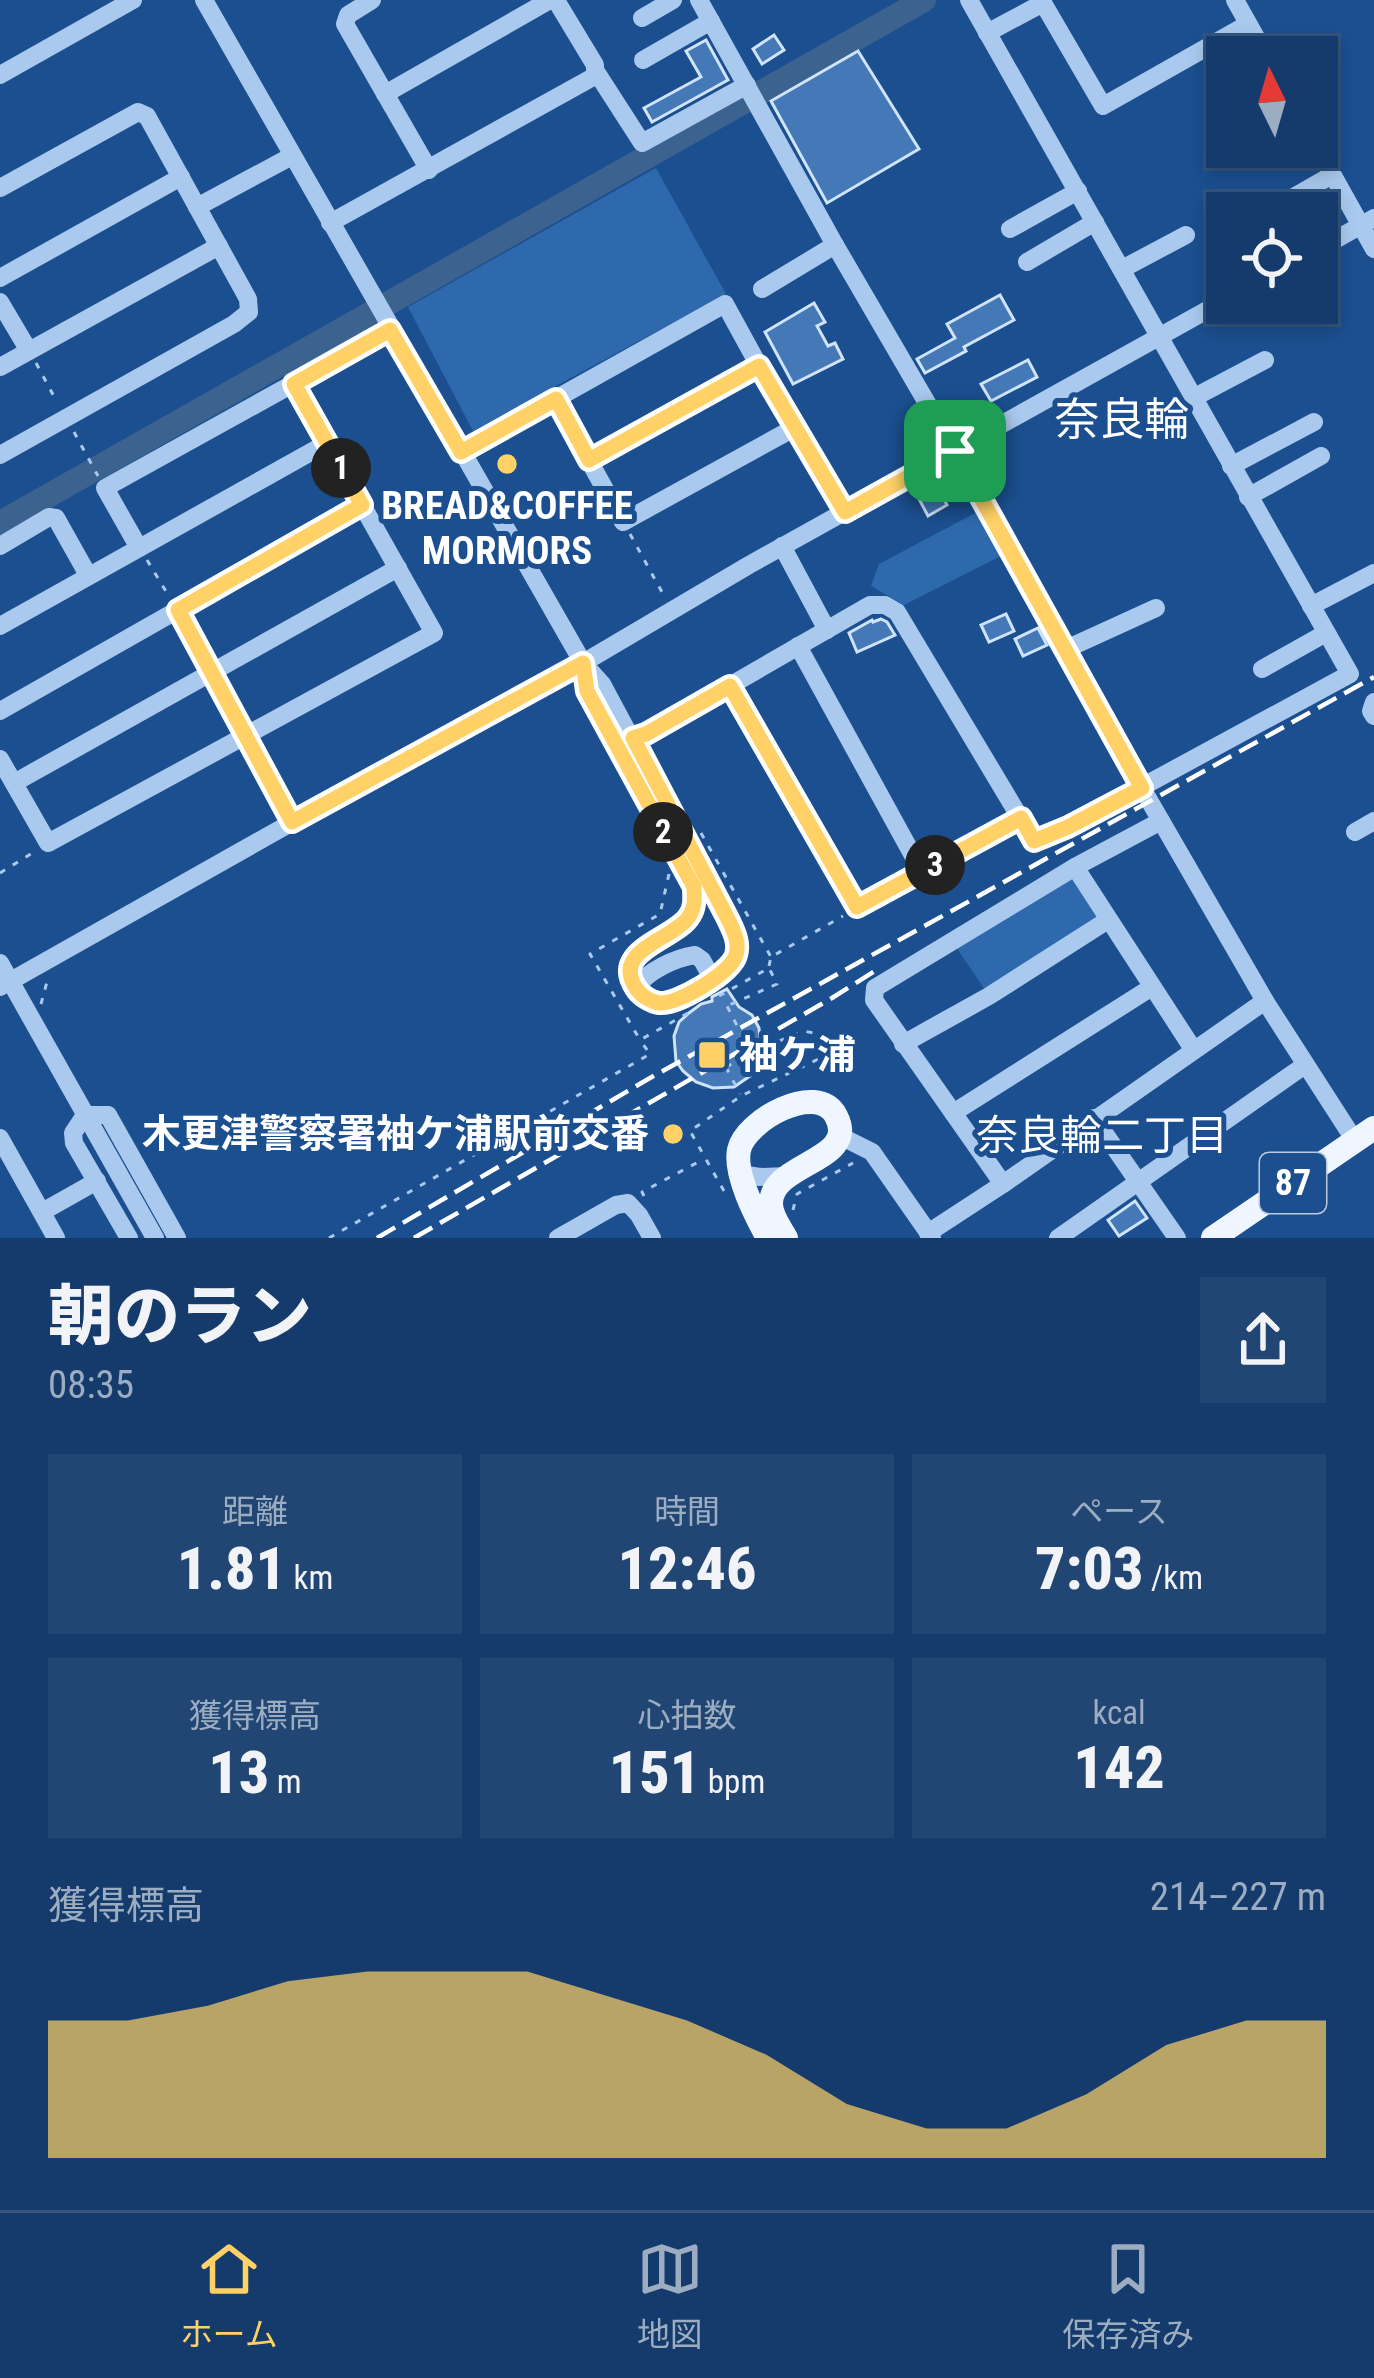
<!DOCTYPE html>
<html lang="ja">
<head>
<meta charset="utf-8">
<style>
	body { margin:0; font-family:"Roboto Condensed","Noto Sans JP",sans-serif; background:#214673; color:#f1f3f6; height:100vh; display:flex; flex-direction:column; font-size:45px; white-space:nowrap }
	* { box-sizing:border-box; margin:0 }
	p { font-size:39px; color:#9dadc1 }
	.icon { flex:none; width:66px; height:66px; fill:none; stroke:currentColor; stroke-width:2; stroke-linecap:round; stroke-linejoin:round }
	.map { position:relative; height:1238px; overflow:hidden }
	.side { display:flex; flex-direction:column; background:#143b6b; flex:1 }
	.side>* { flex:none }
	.needle { width:78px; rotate:355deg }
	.fabs { position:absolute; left:1206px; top:36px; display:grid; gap:24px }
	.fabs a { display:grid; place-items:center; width:132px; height:132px; border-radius:0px; background:#143b6b; box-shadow:0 6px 18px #0003,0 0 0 3px #33557e; font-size:60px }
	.pin { position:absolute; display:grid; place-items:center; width:102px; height:102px; color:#fff; margin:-51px; border-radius:24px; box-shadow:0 6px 18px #0006 }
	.km { position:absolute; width:60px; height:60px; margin:-30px; border-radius:50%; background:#222; color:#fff; font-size:33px; line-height:60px; text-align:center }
	.round { display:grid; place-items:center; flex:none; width:126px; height:126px; border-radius:0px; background:#214673 }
	.summary { display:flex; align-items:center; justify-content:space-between; height:204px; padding:0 48px }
	h1 { font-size:66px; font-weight:800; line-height:90px }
	.metrics { display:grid; grid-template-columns:repeat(3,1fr); gap:18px; height:204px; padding:12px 48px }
	.metrics div { display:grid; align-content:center; border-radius:0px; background:#214673; text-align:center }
	.metrics b { font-size:60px; font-weight:800 }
	.metrics small { font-size:33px; font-weight:400 }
	.metrics p { font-size:33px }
	.chart { height:336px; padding:24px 48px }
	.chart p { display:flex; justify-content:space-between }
	.chart svg { width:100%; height:216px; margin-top:12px; fill:#ffd166; opacity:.7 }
	.dock { display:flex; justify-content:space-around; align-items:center; height:168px; border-top:3px solid #33557e; background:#143b6b; font-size:33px; color:#9dadc1 }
	.dock a { display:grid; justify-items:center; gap:6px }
	.dock .selected { color:#ffd166 }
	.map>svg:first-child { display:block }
	.green { fill:#2e69ad }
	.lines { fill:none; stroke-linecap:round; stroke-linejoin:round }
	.river { stroke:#3c6290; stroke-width:24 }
	.building { fill:#4478b7; stroke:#cfe3fa; stroke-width:3 }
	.path { stroke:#a9c9ee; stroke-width:3; stroke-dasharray:6 9; stroke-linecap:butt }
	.minor { stroke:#a9c9ee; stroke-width:18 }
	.major { stroke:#f0f6ff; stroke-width:24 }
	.rail { stroke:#fff; stroke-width:4.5; stroke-dasharray:21 9; stroke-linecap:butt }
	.path-bridge { stroke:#a9c9ee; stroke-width:3; stroke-dasharray:6 9; stroke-linecap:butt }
	.route-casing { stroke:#fff; stroke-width:24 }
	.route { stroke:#ffd166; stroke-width:15 }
	.poi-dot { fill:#ffd166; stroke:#1b4f8f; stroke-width:4.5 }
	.labels { text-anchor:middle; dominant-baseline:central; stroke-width:10; stroke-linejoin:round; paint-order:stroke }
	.shield { fill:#1b4f8f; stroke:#bbcadd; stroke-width:3 }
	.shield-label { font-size:36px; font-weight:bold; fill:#fff }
	.poi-label { font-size:39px; font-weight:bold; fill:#fff; stroke:#1b4f8f }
	.neighbourhood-label { font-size:42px; fill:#fff; stroke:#1b4f8f }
	.quarter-label { font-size:45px; fill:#fff; stroke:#1b4f8f }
</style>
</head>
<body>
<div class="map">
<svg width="1374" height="1238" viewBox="0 0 1374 1238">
	<rect width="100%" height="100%" fill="#1b4f8f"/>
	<!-- green -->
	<g class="green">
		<path d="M656,168L726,294L473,431L408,307Z"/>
		<path d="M977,512L1003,555L904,605L871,586L879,564Z"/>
		<path d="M1075,867L1108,920L989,996L952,941Z"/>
	</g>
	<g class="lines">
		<!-- river -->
		<path class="river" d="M0,523L924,0"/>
	</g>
	<!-- building -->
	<g class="building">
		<path d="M774,35L784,50L762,64L753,49Z"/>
		<path d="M706,40L728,80L652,122L644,108L701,77L686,51Z"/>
		<path d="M858,51L919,149L827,203L771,101Z"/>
		<path d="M1000,295L1014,320L964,347L966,351L925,373L917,359L955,338L947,324Z"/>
		<path d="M814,303L825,322L817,326L828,346L835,343L843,359L793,384L765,332Z"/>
		<path d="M1028,360L1037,377L991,401L981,384Z"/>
		<path d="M937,486L947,505L928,516L918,497Z"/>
		<path d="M1006,614L1014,631L989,642L981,625Z"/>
		<path d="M881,619L887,622L895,635L857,652L849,633L872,620L873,622Z"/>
		<path d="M1038,628L1047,645L1023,656L1015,639Z"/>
		<path d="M727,989L739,1007L752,1015L759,1028L761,1049L769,1063L734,1087L713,1088L696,1082L683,1071L676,1061L674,1036L679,1022L689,1013L701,1004L712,1001V997Z"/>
		<path d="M1135,1201L1147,1218L1119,1236L1108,1220Z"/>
	</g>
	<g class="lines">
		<!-- path -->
		<g class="path">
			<path d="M36,363L57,402"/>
			<path d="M766,378L785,412"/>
			<path d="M74,432L98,476"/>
			<path d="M630,534L663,594"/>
			<path d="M147,560L170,598"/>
			<path d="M218,684L239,723"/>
			<path d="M701,833L771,957"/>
			<path d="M0,873L34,852"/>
			<path d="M669,874L660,914L590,954L640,1040L690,1012"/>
			<path d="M769,966L771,957L843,916"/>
			<path d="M719,996L769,968L777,984L727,1006"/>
			<path d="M41,1004L48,978"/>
			<path d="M737,1040L743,1036"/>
			<path d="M751,1053L803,1031L814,1033"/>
			<path d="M726,1067L740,1094"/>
			<path d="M724,1191L690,1131L741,1096L827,1055"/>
			<path d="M644,1196L642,1192L704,1159"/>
			<path d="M793,1210L797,1194L853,1163"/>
			<path d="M329,1238L650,1054L640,1040"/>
		</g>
		<!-- minor -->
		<g class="minor">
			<path d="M204,0L583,663L602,684L728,919C733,930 740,942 736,955C731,973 677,1005 659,1003C651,1002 640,994 636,988C610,948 677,939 691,915C696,905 694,897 693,887L587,691L583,663"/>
			<path d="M372,0L348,15L345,24L429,170"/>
			<path d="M699,0L835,245L955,451L1142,788L1265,1001L1355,1141"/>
			<path d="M1235,0L1267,57"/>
			<path d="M642,18L673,0"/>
			<path d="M987,33L1043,3L1103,106L1248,24"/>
			<path d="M643,60L711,21"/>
			<path d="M595,70L642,143L747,85"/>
			<path d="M0,75L133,0"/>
			<path d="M385,94L550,0"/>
			<path d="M1317,147L1374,249"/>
			<path d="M0,188L138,112L147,116L248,299L249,312L234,324L0,455"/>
			<path d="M197,207L292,156"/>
			<path d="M1266,213L1332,175"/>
			<path d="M330,223L595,76V65L557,2L552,0"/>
			<path d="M1010,229L1078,191"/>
			<path d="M1317,250L1374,218"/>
			<path d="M1027,262L1095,222"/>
			<path d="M1122,269L1186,235"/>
			<path d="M0,278L181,177"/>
			<path d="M762,289L835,245"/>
			<path d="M0,302L29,351"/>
			<path d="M0,367L219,246"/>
			<path d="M1193,398L1265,360"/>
			<path d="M555,399L623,522L794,428L845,512"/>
			<path d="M461,452L725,304L759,366L589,460"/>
			<path d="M1231,466L1314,422"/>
			<path d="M1248,497L1321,456"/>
			<path d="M0,546L49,517L56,518L88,575"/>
			<path d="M782,546L827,630"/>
			<path d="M139,548L105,488L390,330"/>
			<path d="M1311,606L1374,573"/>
			<path d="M178,610L212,672"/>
			<path d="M0,626L327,443"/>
			<path d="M798,646L922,872"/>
			<path d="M1064,650L1156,608"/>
			<path d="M1262,669L1326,633"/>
			<path d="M730,685L857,907L1021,818"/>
			<path d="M1374,702L1371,711L1374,716"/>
			<path d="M0,711L362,505"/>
			<path d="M246,735L292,822"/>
			<path d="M633,738L646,734L870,605H885L897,612L1034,841L1068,827L1350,674L969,0"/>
			<path d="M0,759L48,843L434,633L294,384"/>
			<path d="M14,783L398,568"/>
			<path d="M1355,832L1374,821"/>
			<path d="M1075,867L1193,1049"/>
			<path d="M0,963L155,1238"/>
			<path d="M0,987L344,793L583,663L749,565L1227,299"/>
			<path d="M636,988C647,971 675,958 695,955L702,960L713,980"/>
			<path d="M903,1044L989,996L1108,920"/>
			<path d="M953,1113L1152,987"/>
			<path d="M1094,1118L1177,1238"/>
			<path d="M840,1136L872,1152L932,1238"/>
			<path d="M0,1138L56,1238"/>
			<path d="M740,1174L760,1177L787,1176"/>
			<path d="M1003,1184L874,1000L875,988L1075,867L1161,821"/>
			<path d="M42,1212L97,1181"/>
			<path d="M928,1233L1003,1184L1265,1001"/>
			<path d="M129,1238L74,1143L73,1133L85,1115H108L177,1238"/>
			<path d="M558,1238L616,1205L628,1203L639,1215L652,1238"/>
			<path d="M1058,1238L1305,1065"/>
		</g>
		<!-- major -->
		<g class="major">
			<path d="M768,1238C756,1216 734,1174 739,1150C745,1121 817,1080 836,1116C860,1162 770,1162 771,1204C771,1216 780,1227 786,1238"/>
			<path d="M1213,1238L1374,1128"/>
		</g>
		<!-- rail -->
		<g class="rail">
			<path d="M377,1238L650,1078L1374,677"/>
			<path d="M414,1238L832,998L881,967"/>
		</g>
		<!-- path-bridge -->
		<path class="path-bridge" d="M726,1067L751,1053L727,1006"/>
	</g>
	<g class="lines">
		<!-- route casing -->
		<g class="route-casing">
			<path id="route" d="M390,330L461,452L556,399L589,460L759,366L845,512L955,451L1142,788L1068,827L1034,841L1021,818L857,907L730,686L646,734L633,738L728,919C733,930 740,942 736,955C731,973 677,1005 659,1003C651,1002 640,995 636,988C610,949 677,939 690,915C696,905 694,897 694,887L587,691L583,663L292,822L178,610L362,505L294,384Z"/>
		</g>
		<!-- route -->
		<use href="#route" class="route"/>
	</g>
	<!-- markers -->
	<g class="poi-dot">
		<circle cx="507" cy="464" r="12"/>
		<rect x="697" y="1040" width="30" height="30" rx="6"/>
		<circle cx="673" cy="1134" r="12"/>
	</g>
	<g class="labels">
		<!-- shield labels -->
		<rect class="shield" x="1260" y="1153" width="66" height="60" rx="9"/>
		<g class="shield-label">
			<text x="1293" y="1183">87</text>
		</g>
		<!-- poi labels -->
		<g class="poi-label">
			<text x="507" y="506">BREAD&amp;COFFEE<tspan x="507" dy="45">MORMORS</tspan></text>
			<text x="739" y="1055" text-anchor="start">袖ケ浦</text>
			<text x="649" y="1134" text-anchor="end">木更津警察署袖ケ浦駅前交番</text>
		</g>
		<!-- neighbourhood labels -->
		<g class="neighbourhood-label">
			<text x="1102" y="1135">奈良輪二丁目</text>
		</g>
		<!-- quarter labels -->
		<g class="quarter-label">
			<text x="1122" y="419">奈良輪</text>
		</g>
	</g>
</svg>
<div class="fabs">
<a><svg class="needle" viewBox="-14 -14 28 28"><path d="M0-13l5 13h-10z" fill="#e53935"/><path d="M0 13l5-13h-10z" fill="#9dadc1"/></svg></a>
<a><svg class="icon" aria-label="locate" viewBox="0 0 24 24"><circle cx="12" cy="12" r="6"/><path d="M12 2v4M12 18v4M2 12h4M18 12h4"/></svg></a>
</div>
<div class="pin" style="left:955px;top:451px;background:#1e9e55"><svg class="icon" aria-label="arrive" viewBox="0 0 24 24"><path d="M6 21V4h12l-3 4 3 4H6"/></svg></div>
<b class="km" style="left:341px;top:468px">1</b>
<b class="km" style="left:663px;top:832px">2</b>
<b class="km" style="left:935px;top:865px">3</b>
</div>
<section class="side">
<div class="summary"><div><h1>朝のラン</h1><p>08:35</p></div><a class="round"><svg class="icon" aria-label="share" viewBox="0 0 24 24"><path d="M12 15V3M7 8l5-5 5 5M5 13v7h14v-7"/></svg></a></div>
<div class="metrics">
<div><p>距離</p><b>1.81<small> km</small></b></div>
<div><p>時間</p><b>12:46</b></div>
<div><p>ペース</p><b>7:03<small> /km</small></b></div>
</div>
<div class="metrics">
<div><p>獲得標高</p><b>13<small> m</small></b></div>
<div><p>心拍数</p><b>151<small> bpm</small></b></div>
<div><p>kcal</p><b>142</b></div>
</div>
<div class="chart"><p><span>獲得標高</span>214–227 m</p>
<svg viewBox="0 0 160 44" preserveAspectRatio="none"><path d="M0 44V16L10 16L20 13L30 8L40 6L50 6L60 6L70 11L80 16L90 23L100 33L110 38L120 38L130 31L140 21L150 16L160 16V44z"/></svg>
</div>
</section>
<nav class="dock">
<a class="selected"><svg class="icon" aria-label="home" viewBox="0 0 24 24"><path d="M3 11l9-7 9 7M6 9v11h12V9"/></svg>ホーム</a>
<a><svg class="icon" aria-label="map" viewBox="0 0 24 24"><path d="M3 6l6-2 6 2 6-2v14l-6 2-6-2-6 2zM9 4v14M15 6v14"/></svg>地図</a>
<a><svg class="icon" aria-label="saved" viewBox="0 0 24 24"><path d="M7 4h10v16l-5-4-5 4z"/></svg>保存済み</a>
</nav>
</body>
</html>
